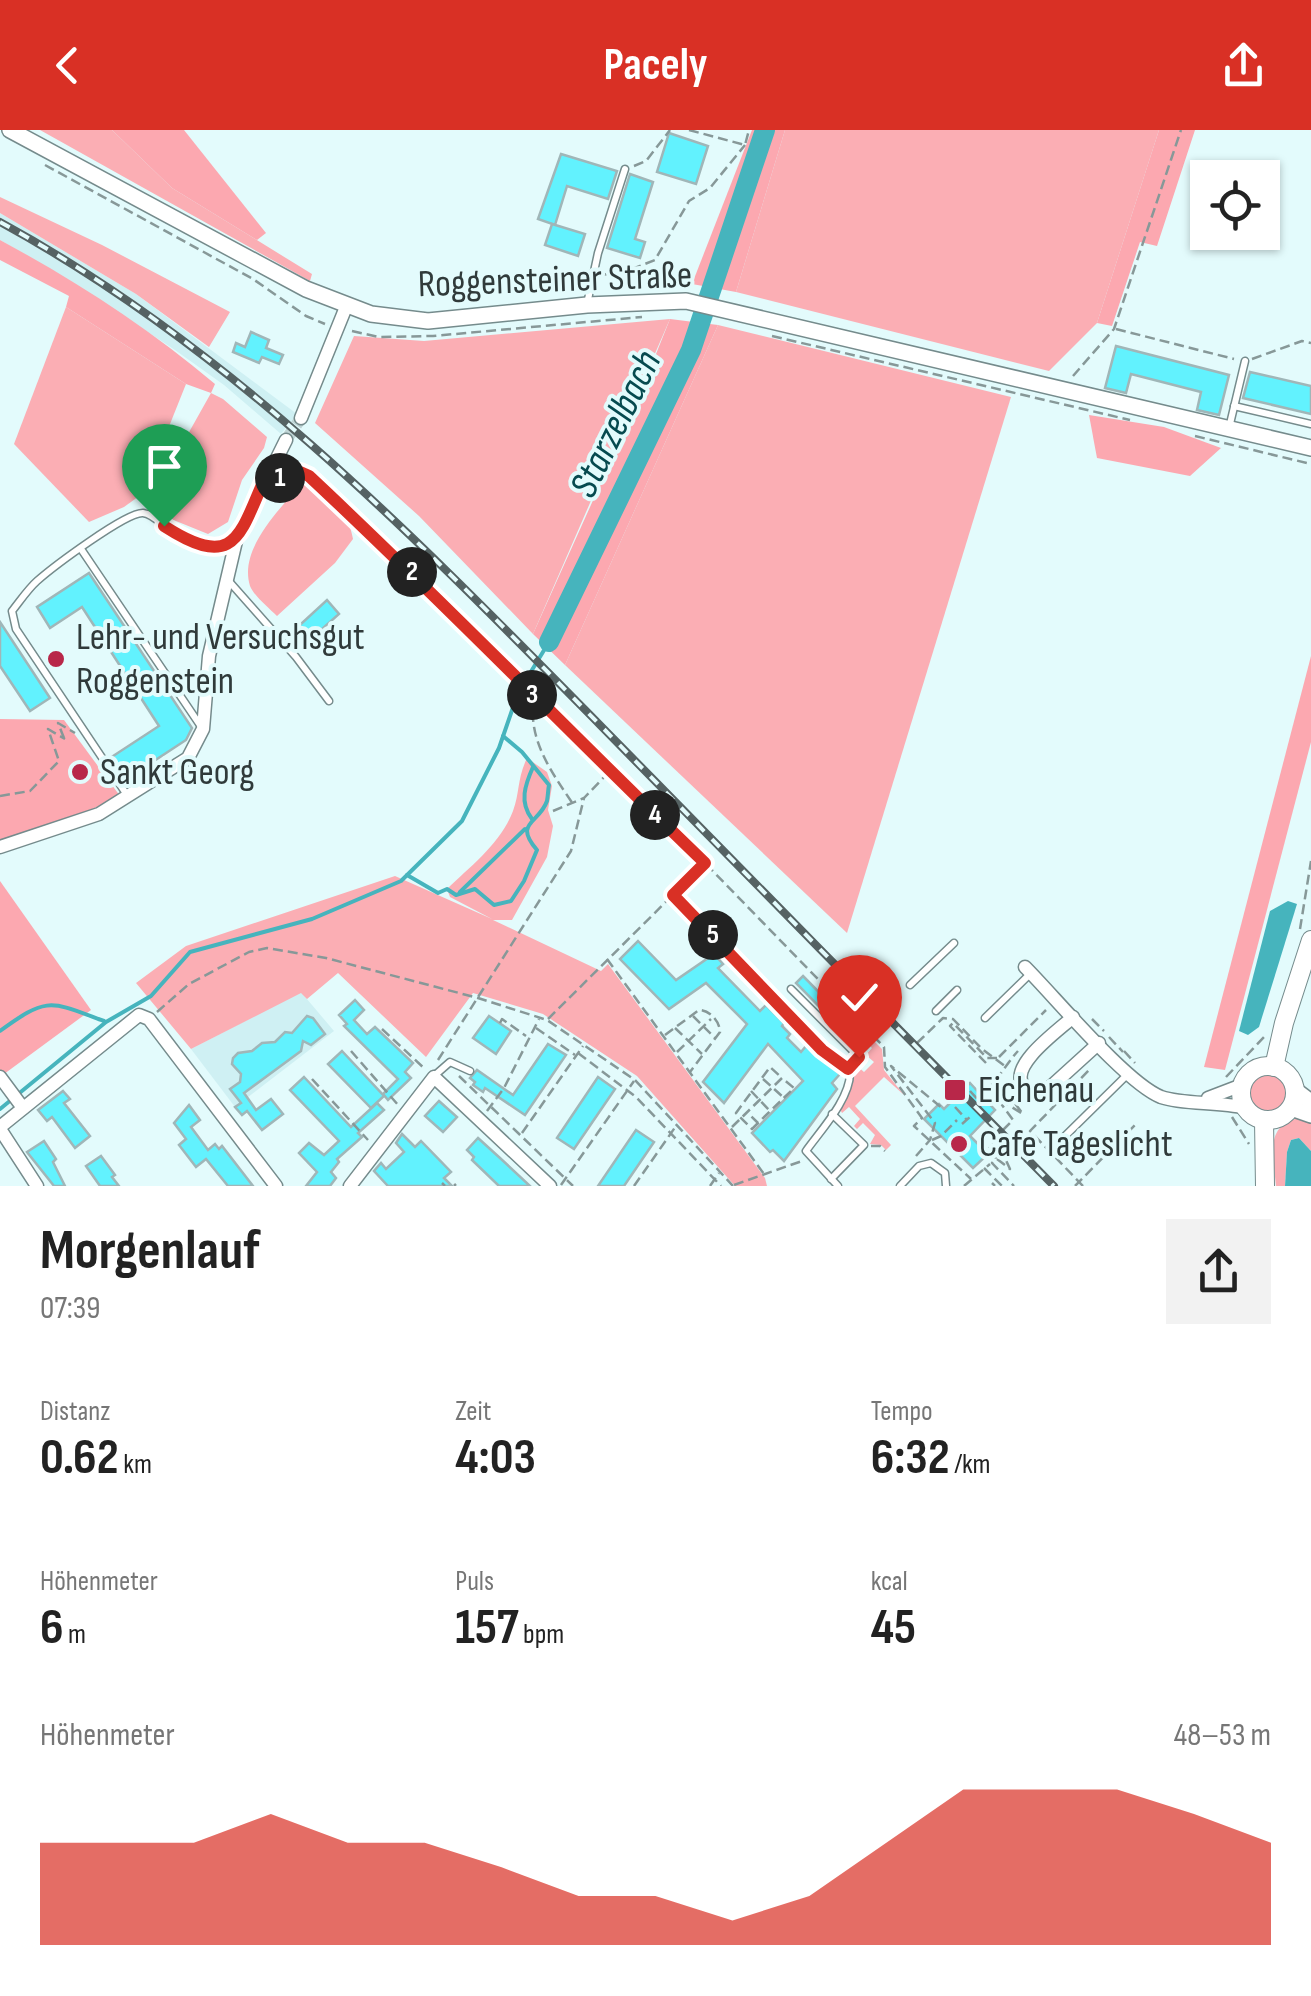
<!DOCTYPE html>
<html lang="de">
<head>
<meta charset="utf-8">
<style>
	body { margin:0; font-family:"Sofia Sans Condensed",sans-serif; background:#f2f2f2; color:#222; height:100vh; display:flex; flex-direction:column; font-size:38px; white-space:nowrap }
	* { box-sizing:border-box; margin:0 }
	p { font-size:32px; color:#767676 }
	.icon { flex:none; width:55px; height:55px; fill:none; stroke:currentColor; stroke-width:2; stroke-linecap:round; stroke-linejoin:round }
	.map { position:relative; height:1056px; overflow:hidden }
	.details { display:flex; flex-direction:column; background:#fff; flex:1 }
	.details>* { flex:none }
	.tools { position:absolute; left:1190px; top:30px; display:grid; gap:20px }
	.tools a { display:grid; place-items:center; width:90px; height:90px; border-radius:0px; background:#fff; box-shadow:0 2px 8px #0004; font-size:50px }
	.pin { position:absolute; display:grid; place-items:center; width:85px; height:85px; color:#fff; margin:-102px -42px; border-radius:50% 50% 50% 0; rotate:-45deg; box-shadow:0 0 10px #0007 }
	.pin .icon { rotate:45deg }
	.km { position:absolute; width:50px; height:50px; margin:-25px; border-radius:50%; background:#222; color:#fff; font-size:28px; line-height:50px; text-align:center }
	.round { display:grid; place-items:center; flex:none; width:105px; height:105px; border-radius:0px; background:#f2f2f2 }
	.summary { display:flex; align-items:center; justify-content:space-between; height:170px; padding:0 40px }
	h1 { font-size:55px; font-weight:700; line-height:75px }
	.figures { display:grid; grid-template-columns:repeat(3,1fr); gap:15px; height:170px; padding:10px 40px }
	.figures div { display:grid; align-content:center }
	.figures b { font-size:50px; font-weight:700 }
	.figures small { font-size:28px; font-weight:400 }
	.figures p { font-size:28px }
	.chart { height:280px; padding:20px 40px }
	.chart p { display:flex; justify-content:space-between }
	.chart svg { width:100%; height:180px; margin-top:10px; fill:#d93025; opacity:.7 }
	header { display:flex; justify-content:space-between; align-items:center; height:130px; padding:0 40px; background:#d93025; color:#fff; font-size:45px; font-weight:700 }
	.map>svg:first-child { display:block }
	.built { fill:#cff0f3 }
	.green { fill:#fbaeb4 }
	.forest { fill:#fca8b0 }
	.water { fill:#46b4bd }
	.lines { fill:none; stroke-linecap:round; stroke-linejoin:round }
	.stream { stroke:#46b4bd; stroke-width:4 }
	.river { stroke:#46b4bd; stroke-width:20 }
	.building { fill:#62f2fe; stroke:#a0b6b8; stroke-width:2.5 }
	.minor-tunnel { stroke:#bfd4d5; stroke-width:12; stroke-dasharray:12 6; stroke-linecap:butt }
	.service-casing { stroke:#758b8c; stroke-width:9 }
	.minor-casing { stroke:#758b8c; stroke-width:15 }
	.tertiary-casing { stroke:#758b8c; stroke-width:18 }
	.secondary-casing { stroke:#758b8c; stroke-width:20 }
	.path { stroke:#879898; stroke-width:2.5; stroke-dasharray:10 5; stroke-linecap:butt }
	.service { stroke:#fff; stroke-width:6 }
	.minor { stroke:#fff; stroke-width:12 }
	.tertiary { stroke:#fff; stroke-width:15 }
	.secondary { stroke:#fff; stroke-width:18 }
	.rail-casing { stroke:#556263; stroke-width:8 }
	.rail { stroke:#e3fbfc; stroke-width:4; stroke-dasharray:11; stroke-linecap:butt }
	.route-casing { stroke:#fff; stroke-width:20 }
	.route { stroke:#d93025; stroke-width:12 }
	.poi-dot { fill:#b82749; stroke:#e3fbfc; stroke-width:4 }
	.labels { text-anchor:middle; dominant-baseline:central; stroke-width:8; stroke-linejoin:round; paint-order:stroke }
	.street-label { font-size:38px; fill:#303a3a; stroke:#e3fbfc }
	.poi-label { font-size:38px; fill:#303a3a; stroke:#e3fbfc; text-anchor:start }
	.water-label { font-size:40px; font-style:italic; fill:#064a4f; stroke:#e3fbfc }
</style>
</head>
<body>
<header><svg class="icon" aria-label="back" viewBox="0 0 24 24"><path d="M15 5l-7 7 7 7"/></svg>Pacely<svg class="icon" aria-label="share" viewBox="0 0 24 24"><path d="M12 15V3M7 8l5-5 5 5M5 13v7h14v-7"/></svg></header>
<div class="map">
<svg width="1311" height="1056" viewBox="0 0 1311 1056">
	<rect width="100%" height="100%" fill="#e3fbfc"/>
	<!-- built -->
	<g class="built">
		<path d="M0,83L136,164L297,284L281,304L224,255L175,220L72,152L0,110Z"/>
		<path d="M301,862L334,901L235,977L191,919Z"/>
	</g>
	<!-- green -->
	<g class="green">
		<path d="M40,0H112L172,58L312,144L310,151Z"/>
		<path d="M785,0H1159L1097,193L1049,241L736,162Z"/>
		<path d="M0,67L102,115L230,182L209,217L136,164L0,83Z"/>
		<path d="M66,177L186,254L142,364L124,377L89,392L14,314Z"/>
		<path d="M670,189L533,504L419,386L315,293L354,206L424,211Z"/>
		<path d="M718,195L1011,267L847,803L565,535Z"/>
		<path d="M211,263L223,269L267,307L264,318L242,350L228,392L208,404L171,389L170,350L182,337L188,304Z"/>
		<path d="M304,350C329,372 346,373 353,409L335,433L277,486C269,478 254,466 250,456C238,417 283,377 304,350Z"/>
		<path d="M527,628L547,642L552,656L548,680L553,696L547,727L512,790H493L601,841L608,834L765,1048L767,1056H735L637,946L543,884L473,863L426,927L338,843L307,869L301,863L191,919L136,853L186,816L395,746L492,789L450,767L447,759C471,736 501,713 513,681C520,662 517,649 527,628Z"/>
		<path d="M860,903L865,908L868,905L882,919L884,940L904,965L884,947L855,976L891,1015L886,1020L881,1015L870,1014L875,1005L863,993L857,999L854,996L860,989L849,977L842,983L840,979L852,956L854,938L857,936L864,942L874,932L866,925L872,918L863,909L856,915L853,911Z"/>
		<circle cx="1268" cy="963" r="20"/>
		<path d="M1299,988L1311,992V1021L1299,1008L1291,1010L1287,1022L1285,1056H1276C1274,1030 1263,995 1299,988Z"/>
	</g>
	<!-- forest -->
	<g class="forest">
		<path d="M112,0H184L266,103L257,110L172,58Z"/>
		<path d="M752,0H785L736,162L692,154Z"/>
		<path d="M1159,0H1195L1157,116L1140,112L1112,196L1097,193Z"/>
		<path d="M0,110C76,151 149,198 215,254L211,263L186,254L66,177L69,166L0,130Z"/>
		<path d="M670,189L718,195L565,535L533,504L634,279Z"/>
		<path d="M1089,285L1164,297L1221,318L1190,346L1097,328Z"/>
		<path d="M1311,526V612L1225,940L1204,937Z"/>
		<path d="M0,589L64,590L120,666L56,696L0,713Z"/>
		<path d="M0,751L91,880L0,947Z"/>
	</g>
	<!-- water -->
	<g class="water">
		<path d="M1288,771L1297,774L1259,897L1248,905L1239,901L1270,781Z"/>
		<path d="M1299,1008L1311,1021V1056H1285L1287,1022L1291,1010Z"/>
	</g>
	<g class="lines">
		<!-- stream -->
		<g class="stream">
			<path d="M532,689C519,672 525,655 533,637"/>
			<path d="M407,745L438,763L447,759L456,765L475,759L494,775L511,771L524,751L537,720C513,692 539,694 547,671C548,666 548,660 549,655L522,622L503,606"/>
			<path d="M460,762L525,699"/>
			<path d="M0,901C48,866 50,871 104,891"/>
			<path d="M0,979L106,892L151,866L190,822L312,789L401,751L462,691L499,618L518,563L549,512"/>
		</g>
		<!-- river -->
		<path class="river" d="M549,512L691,220L765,0"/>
	</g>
	<!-- building -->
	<g class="building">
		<path d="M669,3L708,16L696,54L657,42Z"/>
		<path d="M561,24L617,41L608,69L567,56L555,95L538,89Z"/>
		<path d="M630,44L653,52L635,109L645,112L640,128L607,118Z"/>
		<path d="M552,94L585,104L578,126L545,115Z"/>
		<path d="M251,202L269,210L266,218L283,225L279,234L262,227L259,233L233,222L236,213L245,217Z"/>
		<path d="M1116,216L1229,245L1219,285L1197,280L1201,262L1131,244L1126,263L1105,258Z"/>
		<path d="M1250,242L1311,256V284L1243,268Z"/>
		<path d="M89,443L192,598L186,610L125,650L110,628L159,596L82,477L50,498L37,477Z"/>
		<path d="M327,470L339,484L302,517L290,504Z"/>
		<path d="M0,492L50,568L30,581L0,536Z"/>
		<path d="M638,811L676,850L714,824L723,834L718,838L760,881L766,875L784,893L782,896L790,904L787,908L801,922L806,916L840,944L832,953L837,959L784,1031L773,1020L770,1022L752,1003L803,951L768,914L724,973L703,952L747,894L706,853L669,879L620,829Z"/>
		<path d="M803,846L860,904L853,911L796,853Z"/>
		<path d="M355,870L364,880L354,890L367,904L375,897L413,933L405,942L411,948L388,970L383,964L398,949L344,896L347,894L339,885Z"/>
		<path d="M307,886L313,888L325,904L311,915L303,911L301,921L244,963L256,980L271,969L283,984L262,1000L247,981L242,985L235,977L241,973L230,959L240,952L241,944L232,934L233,928L238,923L252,921L262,913L275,912L285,902L292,903Z"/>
		<path d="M489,886L511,901L496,924L473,908Z"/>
		<path d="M548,914L566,925L525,985L485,958L483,962L473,955L475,952L470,948L477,940L513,965Z"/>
		<path d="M342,921L384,966L371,978L328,934Z"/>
		<path d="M304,947L351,997L377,973L384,980L358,1003L362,1007L337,1029L339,1032L331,1042L336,1048L330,1056H306L317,1042L299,1023L309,1013L324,1025L339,1011L290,960Z"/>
		<path d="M598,947L615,959L574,1019L557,1008Z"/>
		<path d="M970,953L995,980L970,1006L988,1024L973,1038L924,989L939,974L944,979Z"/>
		<path d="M63,961L70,969L64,973L90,1006L75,1018L52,987L47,991L38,980Z"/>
		<path d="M439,971L457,987L443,1002L425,986Z"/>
		<path d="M189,975L200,990L191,997L208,1020L215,1014L219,1019L222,1016L253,1056H228L206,1029L196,1037L179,1015L186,1009L174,993Z"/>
		<path d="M636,1000L654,1012L624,1056H598Z"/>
		<path d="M402,1004L415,1017L421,1011L451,1042L444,1048L452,1056H388L374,1041L381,1033L386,1039L404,1022L396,1013Z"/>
		<path d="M478,1008L500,1028L530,1056H499L472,1030L474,1027L467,1020Z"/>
		<path d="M44,1011L56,1029L53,1032L65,1056H54L27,1022Z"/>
		<path d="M101,1026L115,1045L112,1047L119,1056H100L86,1036Z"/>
	</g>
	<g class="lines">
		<!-- minor-tunnel -->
		<path class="minor-tunnel" d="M286,310L301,288"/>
		<!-- service casing -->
		<g class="service-casing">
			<g id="service">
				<path d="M587,174L598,123L625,39"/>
				<path d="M1234,276L1311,294"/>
				<path d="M1229,298L1245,231"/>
				<path d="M81,419L202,598"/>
				<path d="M227,449L296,527L329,571"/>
				<path d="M127,665L16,499L12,481C20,471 28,459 37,451C53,437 126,382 143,383C151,384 157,390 163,395C183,411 210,425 235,412"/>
				<path d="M723,816L822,920L850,943C850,969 821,1000 806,1021L838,1056"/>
				<path d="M910,855L954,813"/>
				<path d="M791,859L859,927L848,939"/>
				<path d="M936,881L957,860"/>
				<path d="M985,888L1030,844"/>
				<path d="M434,946L450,932L470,941"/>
				<path d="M1063,1008L1128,944"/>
				<path d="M831,1049L864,1015L832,984"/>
				<path d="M900,1056L919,1036L931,1033L945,1043L946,1056"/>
			</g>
		</g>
		<!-- minor casing -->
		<g class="minor-casing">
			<g id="minor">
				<path d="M301,288L346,177"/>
				<path d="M0,717L99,684L188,628L203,599L209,526L236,411L286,310"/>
				<path d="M1025,837C1055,867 1126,953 1161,967C1184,975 1218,971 1246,978"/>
				<path d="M1073,887C1059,900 1009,935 1023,955C1029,964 1037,963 1045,962L1099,913"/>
				<path d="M0,947L23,978"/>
				<path d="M1208,968L1242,955"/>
				<path d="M0,997L139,885L149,889L276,1056"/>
				<path d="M0,999L37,1056"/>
				<path d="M350,1056L434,947L550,1056"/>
			</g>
		</g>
		<!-- tertiary casing -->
		<g class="tertiary-casing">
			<g id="tertiary">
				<path d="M10,0L306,159L371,184L428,191L587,175L686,171L1311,318"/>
				<path d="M1295,960L1311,972"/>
				<path d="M1291,978L1311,985"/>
			</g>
		</g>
		<!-- secondary casing -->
		<g class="secondary-casing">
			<g id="secondary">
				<circle cx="1268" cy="963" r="27"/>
				<path d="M1274,937L1284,893L1311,810"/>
				<path d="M1264,990L1265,1056"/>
			</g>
		</g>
		<!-- path -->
		<g class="path">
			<path d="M689,0L745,15L749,0"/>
			<path d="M45,35L253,149L306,186L325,194"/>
			<path d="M634,36L646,31L670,0"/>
			<path d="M602,145L632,139L655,130L689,71L710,58L745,15"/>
			<path d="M1116,199L1234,229"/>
			<path d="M352,201L379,207L433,206L642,187"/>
			<path d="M772,206L1130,290"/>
			<path d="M1252,229L1302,211L1311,213"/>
			<path d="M1073,246L1114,199L1181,0"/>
			<path d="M1195,306L1311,334"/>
			<path d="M281,348L300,342L309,346L436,465L526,559L705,733L884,917L885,937L922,988L914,996L971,1049"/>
			<path d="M534,567C527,608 550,640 573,674"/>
			<path d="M64,608L58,593L75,603"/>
			<path d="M0,666L30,661L59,631L48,599L65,609"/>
			<path d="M553,681L584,668L609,642"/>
			<path d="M675,767L719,811"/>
			<path d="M1300,799L1311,731"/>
			<path d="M607,829L764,1044"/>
			<path d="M157,882L189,854L249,822L267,818L326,828L478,868L547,890L635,950L733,1056"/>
			<path d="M693,886L715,908"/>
			<path d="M548,889L705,733"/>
			<path d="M1092,889L1104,901"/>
			<path d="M500,893L502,889L526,906"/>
			<path d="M536,898L575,925"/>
			<path d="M675,898L702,924"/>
			<path d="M382,899L425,939"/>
			<path d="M665,905L699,880C710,880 720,892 720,902L690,942"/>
			<path d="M1109,907L1123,922"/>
			<path d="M917,913L943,888L953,889L982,919L1005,936"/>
			<path d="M351,921L399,976"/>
			<path d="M1124,921L1135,933"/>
			<path d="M677,922L711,889"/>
			<path d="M578,923L636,967L721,1056"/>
			<path d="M999,927L1046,880"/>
			<path d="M438,930L571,721L584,668"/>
			<path d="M986,933L950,896L953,893L987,928H997"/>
			<path d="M459,946L573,1056"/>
			<path d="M1226,947L1265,906"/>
			<path d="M312,949L368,1010"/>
			<path d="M763,949L783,967"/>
			<path d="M997,950L1023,984L997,968L1013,990L1003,1000"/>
			<path d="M751,961L769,980"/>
			<path d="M970,961L982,974"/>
			<path d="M985,961C999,949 1006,934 1018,921"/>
			<path d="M980,976L988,968"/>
			<path d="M955,977L967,990"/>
			<path d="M487,981L504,958L539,889"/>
			<path d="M1232,987L1249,1014"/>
			<path d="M758,993L752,999L736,983L770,937L781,947"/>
			<path d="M962,994L971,986"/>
			<path d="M732,997L782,948L794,958L758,993L747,982"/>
			<path d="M522,1003L583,916"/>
			<path d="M932,1010L941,1006L957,990"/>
			<path d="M996,1011L987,1021L996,1028L992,1033L1014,1056"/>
			<path d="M871,1016H880L885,1021"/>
			<path d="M916,1026L930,1010L935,993L891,936L942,978"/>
			<path d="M997,1029L1010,1039L1005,1028L1009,1025"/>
			<path d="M984,1038L1002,1056"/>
			<path d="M442,1053L445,1056"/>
			<path d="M992,1053L995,1056"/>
			<path d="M561,1055L634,951"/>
			<path d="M734,1055L802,1031"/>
			<path d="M454,1056L456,1054"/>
			<path d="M634,1056L676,996"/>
			<path d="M710,1056L719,1043"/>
			<path d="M964,1056L990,1034"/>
			<path d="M1075,1056L1135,995"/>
			<path d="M1083,1056L1030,1001L1091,938"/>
		</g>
		<!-- service -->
		<use href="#service" class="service"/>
		<!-- minor -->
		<use href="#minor" class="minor"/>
		<!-- tertiary -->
		<use href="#tertiary" class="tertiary"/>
		<!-- secondary -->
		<use href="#secondary" class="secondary"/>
		<!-- rail casing -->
		<g class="rail-casing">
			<path id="rail" d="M0,92C233,219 415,407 599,594C750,748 902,903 1054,1056"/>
		</g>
		<!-- rail -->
		<use href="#rail" class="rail"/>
	</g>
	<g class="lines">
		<!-- route casing -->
		<g class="route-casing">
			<path id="route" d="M164,396C238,444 240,402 268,341L275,350L300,342L309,346C444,472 572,605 705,733L673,765L822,920L848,939L859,927"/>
		</g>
		<!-- route -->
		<use href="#route" class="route"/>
	</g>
	<!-- markers -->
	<g class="poi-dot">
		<circle cx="56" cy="529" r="10"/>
		<circle cx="80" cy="642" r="10"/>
		<rect x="943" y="948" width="24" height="24" rx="5"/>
		<circle cx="959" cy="1014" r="10"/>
	</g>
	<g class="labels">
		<!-- street labels -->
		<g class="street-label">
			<text transform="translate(555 150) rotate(-2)">Roggensteiner Straße</text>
		</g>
		<!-- poi labels -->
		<g class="poi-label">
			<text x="76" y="507">Lehr- und Versuchsgut<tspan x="76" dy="44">Roggenstein</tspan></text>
			<text x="100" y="642">Sankt Georg</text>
			<text x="978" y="960">Eichenau</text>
			<text x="979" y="1014">Cafe Tageslicht</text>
		</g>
		<!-- water labels -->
		<g class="water-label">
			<text transform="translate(616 294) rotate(-64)">Starzelbach</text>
		</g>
	</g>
</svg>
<div class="tools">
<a><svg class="icon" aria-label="locate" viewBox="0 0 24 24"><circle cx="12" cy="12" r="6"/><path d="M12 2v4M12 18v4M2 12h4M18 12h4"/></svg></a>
</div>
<div class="pin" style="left:164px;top:396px;background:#1e9e55"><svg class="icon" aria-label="arrive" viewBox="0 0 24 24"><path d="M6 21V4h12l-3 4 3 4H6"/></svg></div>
<div class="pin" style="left:859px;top:927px;background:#d93025"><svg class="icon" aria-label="check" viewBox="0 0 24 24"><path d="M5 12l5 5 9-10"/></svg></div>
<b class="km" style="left:280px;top:348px">1</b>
<b class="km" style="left:412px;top:442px">2</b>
<b class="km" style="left:532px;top:565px">3</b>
<b class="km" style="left:655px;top:685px">4</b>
<b class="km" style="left:713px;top:805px">5</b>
</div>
<section class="details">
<div class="summary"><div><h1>Morgenlauf</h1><p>07:39</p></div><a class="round"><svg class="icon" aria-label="share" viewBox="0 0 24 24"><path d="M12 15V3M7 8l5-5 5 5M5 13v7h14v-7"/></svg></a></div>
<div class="figures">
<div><p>Distanz</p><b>0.62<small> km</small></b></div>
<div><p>Zeit</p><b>4:03</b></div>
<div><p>Tempo</p><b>6:32<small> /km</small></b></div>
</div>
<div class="figures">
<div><p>Höhenmeter</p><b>6<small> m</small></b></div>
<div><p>Puls</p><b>157<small> bpm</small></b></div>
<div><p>kcal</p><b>45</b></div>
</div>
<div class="chart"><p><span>Höhenmeter</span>48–53 m</p>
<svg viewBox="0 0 160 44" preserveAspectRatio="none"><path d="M0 44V19L10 19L20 19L30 12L40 19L50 19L60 25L70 32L80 32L90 38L100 32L110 19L120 6L130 6L140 6L150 12L160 19V44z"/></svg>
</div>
</section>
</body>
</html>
